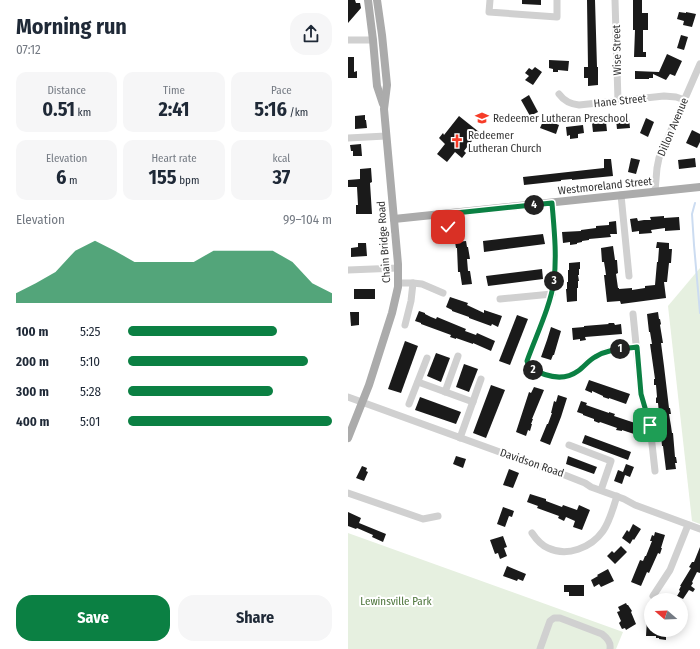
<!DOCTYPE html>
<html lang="en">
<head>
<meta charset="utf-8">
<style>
	body { margin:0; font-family:"Fira Sans Condensed",sans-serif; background:#f6f6f7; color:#1f2937; height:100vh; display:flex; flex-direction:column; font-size:15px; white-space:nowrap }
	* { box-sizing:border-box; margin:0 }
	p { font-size:13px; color:#747a83 }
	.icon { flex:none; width:22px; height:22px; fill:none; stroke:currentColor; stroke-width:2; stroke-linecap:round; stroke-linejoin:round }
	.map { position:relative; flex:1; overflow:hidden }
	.details { display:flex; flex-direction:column; background:#fff; width:348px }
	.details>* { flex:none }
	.needle { width:26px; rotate:289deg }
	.buttons { position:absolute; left:296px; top:593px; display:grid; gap:8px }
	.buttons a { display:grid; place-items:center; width:44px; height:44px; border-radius:50%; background:#fff; box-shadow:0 2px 10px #0003; font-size:20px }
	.pin { position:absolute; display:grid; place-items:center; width:34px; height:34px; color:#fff; margin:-17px; border-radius:8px; box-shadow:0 2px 6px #0006 }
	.km { position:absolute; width:20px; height:20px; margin:-10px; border-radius:50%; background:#222; color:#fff; font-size:11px; line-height:20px; text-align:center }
	.round { display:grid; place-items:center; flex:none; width:42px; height:42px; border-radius:16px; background:#f6f6f7 }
	.summary { display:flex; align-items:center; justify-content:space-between; height:68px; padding:0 16px }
	h1 { font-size:22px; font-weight:700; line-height:30px }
	.figures { display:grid; grid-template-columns:repeat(3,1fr); gap:6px; height:68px; padding:4px 16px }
	.figures div { display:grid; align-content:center; border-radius:10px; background:#f6f6f7; text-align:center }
	.figures b { font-size:20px; font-weight:700 }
	.figures small { font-size:11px; font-weight:400 }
	.figures p { font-size:11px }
	.chart { height:112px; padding:8px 16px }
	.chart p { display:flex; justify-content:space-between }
	.chart svg { width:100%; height:72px; margin-top:4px; fill:#0b8043; opacity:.7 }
	.button { display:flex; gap:8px; margin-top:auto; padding:8px 16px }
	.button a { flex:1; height:46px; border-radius:16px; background:#0b8043; color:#fff; font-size:16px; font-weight:700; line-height:46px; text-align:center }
	.button a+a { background:#f6f6f7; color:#1f2937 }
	ul { padding:0 16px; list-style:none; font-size:13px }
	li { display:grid; grid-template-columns:64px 48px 1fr; align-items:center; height:30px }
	li i { height:10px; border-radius:5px; background:#0b8043 }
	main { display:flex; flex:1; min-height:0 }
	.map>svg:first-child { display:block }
	.green { fill:#e6f0e0 }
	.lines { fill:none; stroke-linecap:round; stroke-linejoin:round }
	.stream { stroke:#ccdcf1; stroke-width:2 }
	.building { fill:#1a1a1a }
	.minor { stroke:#d0d0d0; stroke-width:7 }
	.major { stroke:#ababab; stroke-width:8 }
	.route-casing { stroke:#fff; stroke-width:8 }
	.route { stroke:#0b8043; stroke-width:5 }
	.labels { text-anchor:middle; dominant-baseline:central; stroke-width:4; stroke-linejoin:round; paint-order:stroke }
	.street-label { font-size:11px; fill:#333; stroke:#fff }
	.poi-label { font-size:11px; fill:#333; stroke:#fff; text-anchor:start }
	.park-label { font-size:11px; fill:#4c743a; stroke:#fff }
</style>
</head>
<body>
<main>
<section class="details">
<div class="summary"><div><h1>Morning run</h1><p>07:12</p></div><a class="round"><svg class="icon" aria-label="share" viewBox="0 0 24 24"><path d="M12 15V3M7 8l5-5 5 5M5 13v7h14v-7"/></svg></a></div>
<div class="figures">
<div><p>Distance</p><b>0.51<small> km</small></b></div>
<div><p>Time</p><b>2:41</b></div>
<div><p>Pace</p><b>5:16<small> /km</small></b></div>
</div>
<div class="figures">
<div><p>Elevation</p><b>6<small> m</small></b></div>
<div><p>Heart rate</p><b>155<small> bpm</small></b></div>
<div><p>kcal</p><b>37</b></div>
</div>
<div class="chart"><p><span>Elevation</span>99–104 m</p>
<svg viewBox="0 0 160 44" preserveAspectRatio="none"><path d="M0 44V38L10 32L20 25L30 12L40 6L50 12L60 19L70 19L80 19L90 19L100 12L110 12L120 12L130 12L140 19L150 32L160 38V44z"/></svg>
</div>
<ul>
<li><b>100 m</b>5:25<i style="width:73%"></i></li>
<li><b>200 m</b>5:10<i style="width:88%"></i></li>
<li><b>300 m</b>5:28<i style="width:71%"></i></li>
<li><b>400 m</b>5:01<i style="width:100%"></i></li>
</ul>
<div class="button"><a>Save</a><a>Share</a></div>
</section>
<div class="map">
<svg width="352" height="649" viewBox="0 0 352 649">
	<rect width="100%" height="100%" fill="#fff"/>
	<!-- green -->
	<g class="green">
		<path d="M352,268V524L344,521L320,306Z"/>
		<path d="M0,533L275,632L268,649H0Z"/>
	</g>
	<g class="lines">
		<!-- stream -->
		<path class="stream" d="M347,203L344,214L346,245L352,313"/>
	</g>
	<!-- building -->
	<g class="building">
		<path d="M0,0H7L8,3H12L13,8L0,23Z"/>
		<path d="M174,0H193V5L174,4Z"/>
		<path d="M239,0H247L249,67H250V85L240,86V78H236V67H240Z"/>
		<path d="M285,0H294V13H300V30H295V52H298V57H286L287,30H285Z"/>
		<path d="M331,12L338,13V12L348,14L344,27L335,25L336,21L329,19Z"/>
		<path d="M333,35L340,37L336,50L329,48Z"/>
		<path d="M319,54L334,61L327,76L322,74L318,80L305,74V78H301V79H287V71L311,72Z"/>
		<path d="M0,57H6V72L9,71V78H0Z"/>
		<path d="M201,60L221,61L220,71L210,70V72H205V69L201,68Z"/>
		<path d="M187,67L194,72L185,85L177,80L181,76L177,73L181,68L184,70Z"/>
		<path d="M181,95L190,112L182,116L173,100Z"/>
		<path d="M17,115V120H18L19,128L7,129V116Z"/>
		<path d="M111,116L131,132L116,151L118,153L114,158L107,152L99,162L89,154L97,144L91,138L95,133L96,135Z"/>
		<path d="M298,118L306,122L300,137L292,133Z"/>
		<path d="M196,119L211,125L208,134L192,128Z"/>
		<path d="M281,119L282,128L269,129L268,120Z"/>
		<path d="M258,122L259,131L245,132L244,123Z"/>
		<path d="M235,125L236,133L230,134V138L222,139V135L219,136L218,127Z"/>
		<path d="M344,130L352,134V142L349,148L338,143Z"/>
		<path d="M13,144L14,156H5V151H3L2,145Z"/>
		<path d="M283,158L292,160L288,174L280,172Z"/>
		<path d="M347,158L348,167L331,169L330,160Z"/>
		<path d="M256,159H263L265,176L224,180V179L213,180V181L176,185L175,177L256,168Z"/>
		<path d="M23,168L24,182L22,183L24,214H8V205H10L9,187H0V180L12,179V169Z"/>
		<path d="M316,216V218L331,217L332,230L317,231V228L303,230L304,233L291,234V231L284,232L282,219L289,218L290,221L296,220H303L302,217Z"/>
		<path d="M268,221L269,234H262L263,237L241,239V240L234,241V242L229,243V244L222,245V242L215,243L214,232L233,231V230L248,228V226L261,225V222Z"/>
		<path d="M195,234L197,244L136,252L135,241Z"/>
		<path d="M118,241L119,247H120L122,259H119L120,271H122L124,284L114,285L112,272H110L109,248H108L107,242Z"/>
		<path d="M309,242L321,243V249H324L323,263H321L319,282H316L318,298L273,304L272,301L259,302L256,275H258L257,268L256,262H254L253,248L265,246L267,260H269L270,273L268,274L270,288H271V289L284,288V290L297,288V286L307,285L309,262H310L311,248H308Z"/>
		<path d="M10,243H18L19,256L3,257V248L10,247Z"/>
		<path d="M232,262V269H231V275H230L231,281H230V288H229V301L219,302L218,289H219V282H220V270H221V263Z"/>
		<path d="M194,269L195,279L140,286L138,276Z"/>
		<rect x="6" y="289" width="21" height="10"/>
		<path d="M102,297L120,303L119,305L136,313V310L154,316L150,327L144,324L143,326L121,318V317L104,311V310L98,307Z"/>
		<path d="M71,311L77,313V314L83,317L88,319L89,317L118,329L117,331L128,335L129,333L147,341L143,351L125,343V344L108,338V339L102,337L103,335L73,324V323L67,321Z"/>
		<path d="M2,312H11V325L3,326Z"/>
		<path d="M310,312L311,319H312L313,324L312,325L315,343H313L316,366L321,408H322L323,414H321L323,426L324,433H325L327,457H328L329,463H327L328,469L318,470L315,446H314L310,403H308V398L309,397L308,385H306V379H307L302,344H304L302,332H301L299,314Z"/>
		<path d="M169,315L180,319L162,365L151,361Z"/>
		<path d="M260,323H266L267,325L273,324L274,334L237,337L238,340L232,341V339L225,340L224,328L236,327V326L261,324Z"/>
		<path d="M203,327L213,331L206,355H205L203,360L193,357L199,340Z"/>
		<path d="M57,341L70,346L53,393L40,389Z"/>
		<path d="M88,353L102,358L93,382L79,376Z"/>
		<path d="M116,364L130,369L121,392L108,387Z"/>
		<path d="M241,380L282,394L278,404L261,398V399L255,397V396L244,391V393L237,390Z"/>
		<path d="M143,385L157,390L138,438L125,433Z"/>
		<path d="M186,387L196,390L184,419H185L183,424H184L182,431L180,430L178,436L168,432L181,392L183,393Z"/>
		<path d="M210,395L219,398L213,417L202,445L192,441L199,424H200L204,413H203L206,401L208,402Z"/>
		<path d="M72,397L113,412L108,424L67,410Z"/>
		<path d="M233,401L239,403L238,405L261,413V412L267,414L266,416L290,424L286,434L274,430V431L268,430L269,428L252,422L251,423L246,421V419L235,415V414L229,412Z"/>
		<path d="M237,435L283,452L280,460L234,443Z"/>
		<path d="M108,456L118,459L115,468L105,464Z"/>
		<path d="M220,456L249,467L246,474L218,464Z"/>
		<path d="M278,464L286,467L282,477L277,475L274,484L266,481L270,470L275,472Z"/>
		<path d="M14,466L19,468L18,471L20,472L16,481L8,478Z"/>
		<path d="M161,469L171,473L165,488L155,485Z"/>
		<path d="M182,494L198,499V501L214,507L215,505L229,510L231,505L242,510L234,530L225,527L227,521L218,517L216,521L210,518L211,516L189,508L190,506L179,502Z"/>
		<path d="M155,507L166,511L164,517L161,516L157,527L149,524Z"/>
		<path d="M0,512L13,518L11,523L38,534L35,542L24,537L25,535L9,528L8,529L0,526Z"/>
		<path d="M285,524L293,529L286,540L285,539L282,544L274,538L279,530L281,532Z"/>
		<path d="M307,532L317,535L313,548H314L312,554L310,553L301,573L299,572L293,586L283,582L292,560L295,561L297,556H298L304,541H302L304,535L306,536Z"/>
		<path d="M155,536L159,547L156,548L159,556L152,559L150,553L147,554L142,540Z"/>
		<path d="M273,546L279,552L267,564L259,556L264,551L266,553Z"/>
		<path d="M352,547V573L349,572L344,582L345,583L343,586L347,589L345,592L341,590L335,599L329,596L332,591L331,590L333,586H332L343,568L341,567L344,562H346Z"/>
		<path d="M159,566L178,574L175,581L170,579L169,581L155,576Z"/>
		<path d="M260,569L266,581L253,587L251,584L246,587L243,580L250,576L249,575Z"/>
		<path d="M216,585H236V596H221V592H216Z"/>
		<path d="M278,603L279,605H280L284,611L283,612L288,624L278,630L277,628L274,629L271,623L273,621L269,612L272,611L270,607Z"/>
		<path d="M299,619H303V630H318V640L311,639V638H308V636H298Z"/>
	</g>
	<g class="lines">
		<!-- minor -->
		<g class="minor">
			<path d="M142,0L141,12L209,17V0"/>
			<path d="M267,0L270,101"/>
			<path d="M0,40H25"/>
			<path d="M211,94C216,101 222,104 231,105L316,96L328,97L337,100"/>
			<path d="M0,138L38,136"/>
			<path d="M307,191L309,168L311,158L352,64"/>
			<path d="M273,195L281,276"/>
			<path d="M204,203C206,228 209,254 206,280C203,305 188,337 179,361L181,367C196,376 215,382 230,371C236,367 241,360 247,357C260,349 274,348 289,347"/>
			<path d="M98,214L100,227"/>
			<path d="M0,270L50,268"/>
			<path d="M50,283H65L74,284L95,293"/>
			<path d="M152,299L204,294"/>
			<path d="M285,314L293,394L302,426L307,471"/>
			<path d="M57,325L63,301L65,283"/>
			<path d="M70,382L125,402"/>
			<path d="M97,392L110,356"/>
			<path d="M0,397L201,470L209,472L237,483L243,487L276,499L287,505L352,529"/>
			<path d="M61,404L79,358"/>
			<path d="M112,438L133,379"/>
			<path d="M221,445L263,461L253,490"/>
			<path d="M0,493L75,519L90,516"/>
			<path d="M184,533C188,539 193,545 200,548C219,557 243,548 255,531C262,521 265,508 269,496"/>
			<path d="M305,596L322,570L340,525"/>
			<path d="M192,649L202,621L206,618H212L254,634C259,638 263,642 262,649"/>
		</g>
		<!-- major -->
		<g class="major">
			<path d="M20,0L25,40L29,86L35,104"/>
			<path d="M46,219L352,187"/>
			<path d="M0,438L21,385L44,313L50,287V264L36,109L39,85L34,35L29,0"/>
		</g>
	</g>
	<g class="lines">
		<!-- route casing -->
		<g class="route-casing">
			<path id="route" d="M100,227L98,214L204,203C206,228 209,254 206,280C203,305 188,336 179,361L181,367C196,376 215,382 230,371C236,367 241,360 247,357C260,349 274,349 289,347L293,394L302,425"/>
		</g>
		<!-- route -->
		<use href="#route" class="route"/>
	</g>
	<!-- icons -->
	<defs>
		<g id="school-bare" transform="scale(1.08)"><path d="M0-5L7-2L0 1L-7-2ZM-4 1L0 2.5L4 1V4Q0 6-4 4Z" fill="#f63c28" stroke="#fff" stroke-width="2.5" paint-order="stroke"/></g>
		<g id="church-bare" transform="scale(1.08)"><path d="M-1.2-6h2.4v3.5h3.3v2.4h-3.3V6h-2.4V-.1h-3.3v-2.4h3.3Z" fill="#f63c28" stroke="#fff" stroke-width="2.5" paint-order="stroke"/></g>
	</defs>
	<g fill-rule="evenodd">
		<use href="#school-bare" x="134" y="118"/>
		<use href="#church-bare" x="109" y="141"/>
	</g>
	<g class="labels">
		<!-- street labels -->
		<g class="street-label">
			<text transform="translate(269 50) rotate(-91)">Wise Street</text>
			<text transform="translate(272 101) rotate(-6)">Hane Street</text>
			<text transform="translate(325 127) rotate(-67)">Dillon Avenue</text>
			<text transform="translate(257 186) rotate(-6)">Westmoreland Street</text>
			<text transform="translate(36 242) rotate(-94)">Chain Bridge Road</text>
			<text transform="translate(184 463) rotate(19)">Davidson Road</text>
		</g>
		<!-- poi labels -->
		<g class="poi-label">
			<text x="145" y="118">Redeemer Lutheran Preschool</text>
			<text x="120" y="135">Redeemer<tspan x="120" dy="13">Lutheran Church</tspan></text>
		</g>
		<!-- park labels -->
		<g class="park-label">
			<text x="48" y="601">Lewinsville Park</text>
		</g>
	</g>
</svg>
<div class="buttons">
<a><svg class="needle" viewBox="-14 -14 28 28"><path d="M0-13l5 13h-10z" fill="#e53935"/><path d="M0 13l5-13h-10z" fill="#747a83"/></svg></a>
</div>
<div class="pin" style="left:302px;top:425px;background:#1e9e55"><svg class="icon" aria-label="arrive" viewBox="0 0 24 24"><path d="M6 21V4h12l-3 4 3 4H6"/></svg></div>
<div class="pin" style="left:100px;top:227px;background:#d93025"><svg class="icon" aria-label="check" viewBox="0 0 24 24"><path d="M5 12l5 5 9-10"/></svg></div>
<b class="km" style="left:272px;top:349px">1</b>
<b class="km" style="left:185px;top:370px">2</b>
<b class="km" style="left:206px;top:281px">3</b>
<b class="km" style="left:186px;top:205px">4</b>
</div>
</main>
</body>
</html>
